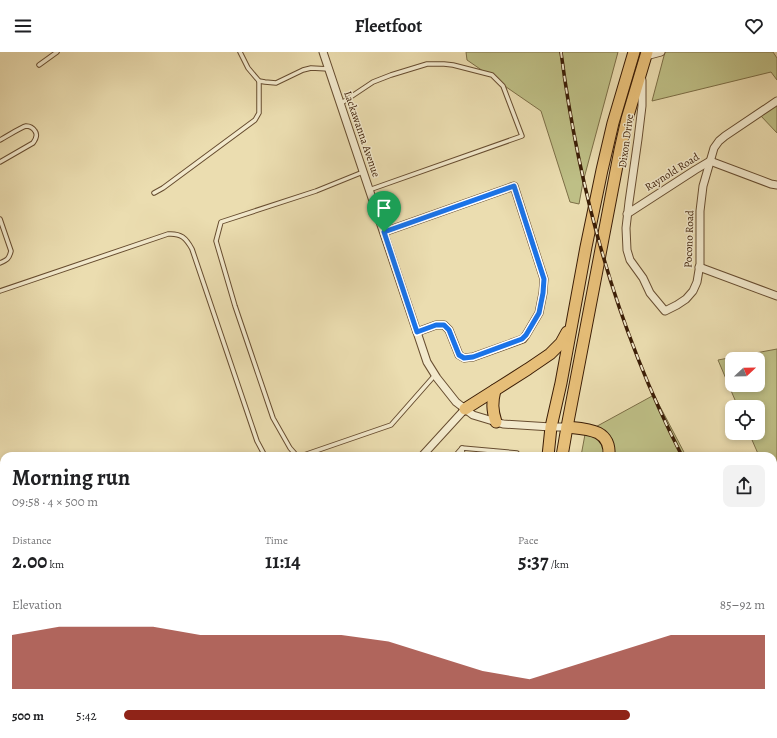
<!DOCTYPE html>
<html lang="en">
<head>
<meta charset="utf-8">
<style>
	body { margin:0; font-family:Alegreya,serif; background:#f2f2f2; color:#202124; height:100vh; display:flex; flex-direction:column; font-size:15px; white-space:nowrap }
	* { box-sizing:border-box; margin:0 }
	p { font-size:13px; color:#757577 }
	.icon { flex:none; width:22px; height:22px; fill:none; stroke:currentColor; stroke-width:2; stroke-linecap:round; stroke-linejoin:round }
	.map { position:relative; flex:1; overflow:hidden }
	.panel { position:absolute; left:0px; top:400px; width:777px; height:286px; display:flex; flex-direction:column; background:#fff; border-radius:12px 12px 0 0; box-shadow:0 2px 6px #0003 }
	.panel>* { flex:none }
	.needle { width:26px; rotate:68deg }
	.fabs { position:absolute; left:725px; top:300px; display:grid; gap:8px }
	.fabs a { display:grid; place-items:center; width:40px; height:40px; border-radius:8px; background:#fff; box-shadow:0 2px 6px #0003; font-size:20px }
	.pin { position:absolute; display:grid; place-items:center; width:34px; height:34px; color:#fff; margin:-41px -17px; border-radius:50% 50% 50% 0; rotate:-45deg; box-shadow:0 0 4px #0007 }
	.pin .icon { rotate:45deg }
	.round { display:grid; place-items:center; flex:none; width:42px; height:42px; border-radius:8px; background:#f2f2f2 }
	.overview { display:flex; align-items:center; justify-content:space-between; height:68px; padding:0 12px }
	h1 { font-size:22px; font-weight:700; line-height:30px }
	.stats { display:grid; grid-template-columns:repeat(3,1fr); gap:6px; height:68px; padding:4px 12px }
	.stats div { display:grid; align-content:center }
	.stats b { font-size:20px; font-weight:700 }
	.stats small { font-size:11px; font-weight:400 }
	.stats p { font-size:11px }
	.chart { height:112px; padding:8px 12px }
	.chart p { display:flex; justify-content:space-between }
	.chart svg { width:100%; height:72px; margin-top:4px; fill:#8f2418; opacity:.7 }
	ul { padding:0 12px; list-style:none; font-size:13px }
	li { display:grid; grid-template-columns:64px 48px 1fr; align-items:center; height:30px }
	li i { height:10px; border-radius:5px; background:#8f2418 }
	header { display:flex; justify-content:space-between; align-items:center; height:52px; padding:0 12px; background:#fff; font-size:18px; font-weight:700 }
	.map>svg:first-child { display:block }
	.green { fill:#bebf86; stroke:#7c6e46; fill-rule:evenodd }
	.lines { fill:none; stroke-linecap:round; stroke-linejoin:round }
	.stream { stroke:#737c6d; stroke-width:2 }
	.service-casing { stroke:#674d30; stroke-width:5.5 }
	.minor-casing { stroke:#674d30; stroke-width:9 }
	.trunk-casing { stroke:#3b1d06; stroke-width:13 }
	.service { stroke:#f2e9cc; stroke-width:3.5 }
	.minor { stroke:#f2e9cc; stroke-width:7 }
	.trunk { stroke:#e6be78; stroke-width:11 }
	.rail-casing { stroke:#3b1d06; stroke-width:3.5 }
	.rail { stroke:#f2e9cc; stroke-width:2; stroke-dasharray:6; stroke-linecap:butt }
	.route-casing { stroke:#fff; stroke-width:8 }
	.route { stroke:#1a73e8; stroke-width:5 }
	.labels { text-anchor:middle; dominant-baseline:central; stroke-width:3; stroke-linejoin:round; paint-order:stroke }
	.street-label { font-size:11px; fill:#3b1d06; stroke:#f2e9cc }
</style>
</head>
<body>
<header><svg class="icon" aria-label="menu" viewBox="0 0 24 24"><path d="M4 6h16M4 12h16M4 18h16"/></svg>Fleetfoot<svg class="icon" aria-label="heart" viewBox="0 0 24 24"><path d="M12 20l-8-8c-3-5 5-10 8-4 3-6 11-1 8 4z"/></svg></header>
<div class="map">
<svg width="777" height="686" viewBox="0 0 777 686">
	<rect width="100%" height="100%" fill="#ebddb0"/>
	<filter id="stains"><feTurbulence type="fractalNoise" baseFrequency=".005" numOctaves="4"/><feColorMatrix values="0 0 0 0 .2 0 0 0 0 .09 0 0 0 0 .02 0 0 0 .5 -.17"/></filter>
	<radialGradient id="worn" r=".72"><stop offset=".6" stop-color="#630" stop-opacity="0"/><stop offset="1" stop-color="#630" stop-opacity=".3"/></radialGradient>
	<!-- green -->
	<g class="green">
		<path d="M466,0H618L583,130L579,152L570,150L541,59L467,8Z"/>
		<path d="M665,0H773L777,6V28L771,20L652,49Z"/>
		<path d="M777,52V81L760,63Z"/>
		<path d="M777,297V445L773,436V404H759L749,381H758V355H738L718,308ZM732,307H758V333H732Z"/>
		<path d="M654,343L686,404H581L586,377L590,378Z"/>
		<path d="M4,411V465L0,463V412Z"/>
		<path d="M777,479V597L773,590V482Z"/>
		<path d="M0,497H4V534L0,532Z"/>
		<path d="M777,651V686H683L687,682H773V652Z"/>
		<path d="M168,682H254L256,686H169Z"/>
	</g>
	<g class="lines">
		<!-- stream -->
		<g class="stream">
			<path d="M773,499L777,498"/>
			<path d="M773,513L777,519"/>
			<path d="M773,677H777"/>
			<path d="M752,686L759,682"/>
		</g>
		<!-- service casing -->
		<g class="service-casing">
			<g id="service">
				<path d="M240,0L248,16L259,29L265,30L276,31L303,18L311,16L329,17"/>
				<path d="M39,13L57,0"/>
				<path d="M340,52L373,30L391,23L427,12H444L453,13L492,23L503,34L522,84L369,138"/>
				<path d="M0,88C6,85 21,75 26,74C30,74 33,76 35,79C38,83 36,87 33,91L0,110"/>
				<path d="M154,141L163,136L255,68L259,61V29"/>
				<path d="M0,167L11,199C9,207 7,208 0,211"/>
				<path d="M0,239L168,182C181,181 186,186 192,197L257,389L265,404"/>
				<path d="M462,396L463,404"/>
				<path d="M297,404L290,396L273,366L235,254L216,189L221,170L316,139L363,120"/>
				<path d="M301,404L391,373L435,323"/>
				<path d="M455,404L462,396L517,401V404"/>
				<path d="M158,682L160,686"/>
				<path d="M389,682V686"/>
				<path d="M468,682L471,686"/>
				<path d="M108,686L111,682"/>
				<path d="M651,686L652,684"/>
			</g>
		</g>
		<!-- minor casing -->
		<g class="minor-casing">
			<g id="minor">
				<path d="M323,0L427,310L437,326L456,350L473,363L503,372L551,375H567"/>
				<path d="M646,4L661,0"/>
				<path d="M642,28V54L638,87L629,150L626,176L627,198L630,208L643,226L650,241L665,259L677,253L686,247L693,239L697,230L700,212V159L703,134L714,96L719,89L725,84L777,49"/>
				<path d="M627,162L695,118L710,109L771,132L777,133"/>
				<path d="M384,180L514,134L544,227L543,241L539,261L526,283L523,287L473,305L464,306L459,303L449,278L444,273H436L417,280"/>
				<path d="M699,215L777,244"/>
				<path d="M422,404L465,357"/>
				<path d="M0,485L4,486"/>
				<path d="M260,682L262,686"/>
				<path d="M299,686L307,682"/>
			</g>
		</g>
		<!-- trunk casing -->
		<g class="trunk-casing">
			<g id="trunk">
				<path d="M495,338C492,350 492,358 496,370"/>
				<path d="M465,357L495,338L528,317L550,302L561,291L567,280"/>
				<path d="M567,375C587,377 611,377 609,404"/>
				<path d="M548,404L551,375L561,331L586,195L602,118L613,71L634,0"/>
				<path d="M562,404L567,375L620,98L627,67L647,0"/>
				<path d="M531,686V682"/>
				<path d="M546,686V682"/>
			</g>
		</g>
		<!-- service -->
		<use href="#service" class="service"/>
		<!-- minor -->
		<use href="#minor" class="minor"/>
		<!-- trunk -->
		<use href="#trunk" class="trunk"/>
		<!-- rail casing -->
		<g class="rail-casing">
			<g id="rail">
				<path d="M561,0C579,139 618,279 682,404"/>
				<path d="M773,558L777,564"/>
			</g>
		</g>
		<!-- rail -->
		<use href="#rail" class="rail"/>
	</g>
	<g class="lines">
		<!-- route casing -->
		<g class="route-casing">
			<path id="route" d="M514,134L544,227L543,241L539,261L526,283L522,287L473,305L464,306L459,303L449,278L444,273H436L417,280L384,180Z"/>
		</g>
		<!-- route -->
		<use href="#route" class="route"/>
	</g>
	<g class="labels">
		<!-- street labels -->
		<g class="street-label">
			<text transform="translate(362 82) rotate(71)">Lackawanna Avenue</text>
			<text transform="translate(626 89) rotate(-82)">Dixon Drive</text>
			<text transform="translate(672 120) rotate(-32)">Raynold Road</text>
			<text transform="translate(689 187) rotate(-88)">Pocono Road</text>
		</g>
	</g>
	<rect width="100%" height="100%" filter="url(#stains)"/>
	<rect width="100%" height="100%" fill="url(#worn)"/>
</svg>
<div class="fabs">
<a><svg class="needle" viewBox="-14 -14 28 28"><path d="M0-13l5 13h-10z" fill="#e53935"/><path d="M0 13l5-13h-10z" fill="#757577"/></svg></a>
<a><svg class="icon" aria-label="locate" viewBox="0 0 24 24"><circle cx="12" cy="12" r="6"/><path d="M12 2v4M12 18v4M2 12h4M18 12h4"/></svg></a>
</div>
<div class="pin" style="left:384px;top:180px;background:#1e9e55"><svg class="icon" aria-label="arrive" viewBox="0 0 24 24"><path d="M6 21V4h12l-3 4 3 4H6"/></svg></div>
<section class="panel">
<div class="overview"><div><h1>Morning run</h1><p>09:58 · 4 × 500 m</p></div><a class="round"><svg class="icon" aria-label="share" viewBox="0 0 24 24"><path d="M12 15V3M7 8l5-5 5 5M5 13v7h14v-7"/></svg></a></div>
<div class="stats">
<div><p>Distance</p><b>2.00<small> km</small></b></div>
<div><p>Time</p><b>11:14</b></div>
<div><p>Pace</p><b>5:37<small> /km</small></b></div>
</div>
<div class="chart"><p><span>Elevation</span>85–92 m</p>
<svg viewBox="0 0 160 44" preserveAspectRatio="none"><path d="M0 44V11L10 6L20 6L30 6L40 11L50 11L60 11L70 11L80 15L90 24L100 33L110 38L120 29L130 20L140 11L150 11L160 11V44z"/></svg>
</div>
<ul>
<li><b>500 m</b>5:42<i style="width:79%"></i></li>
</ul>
</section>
</div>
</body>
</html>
